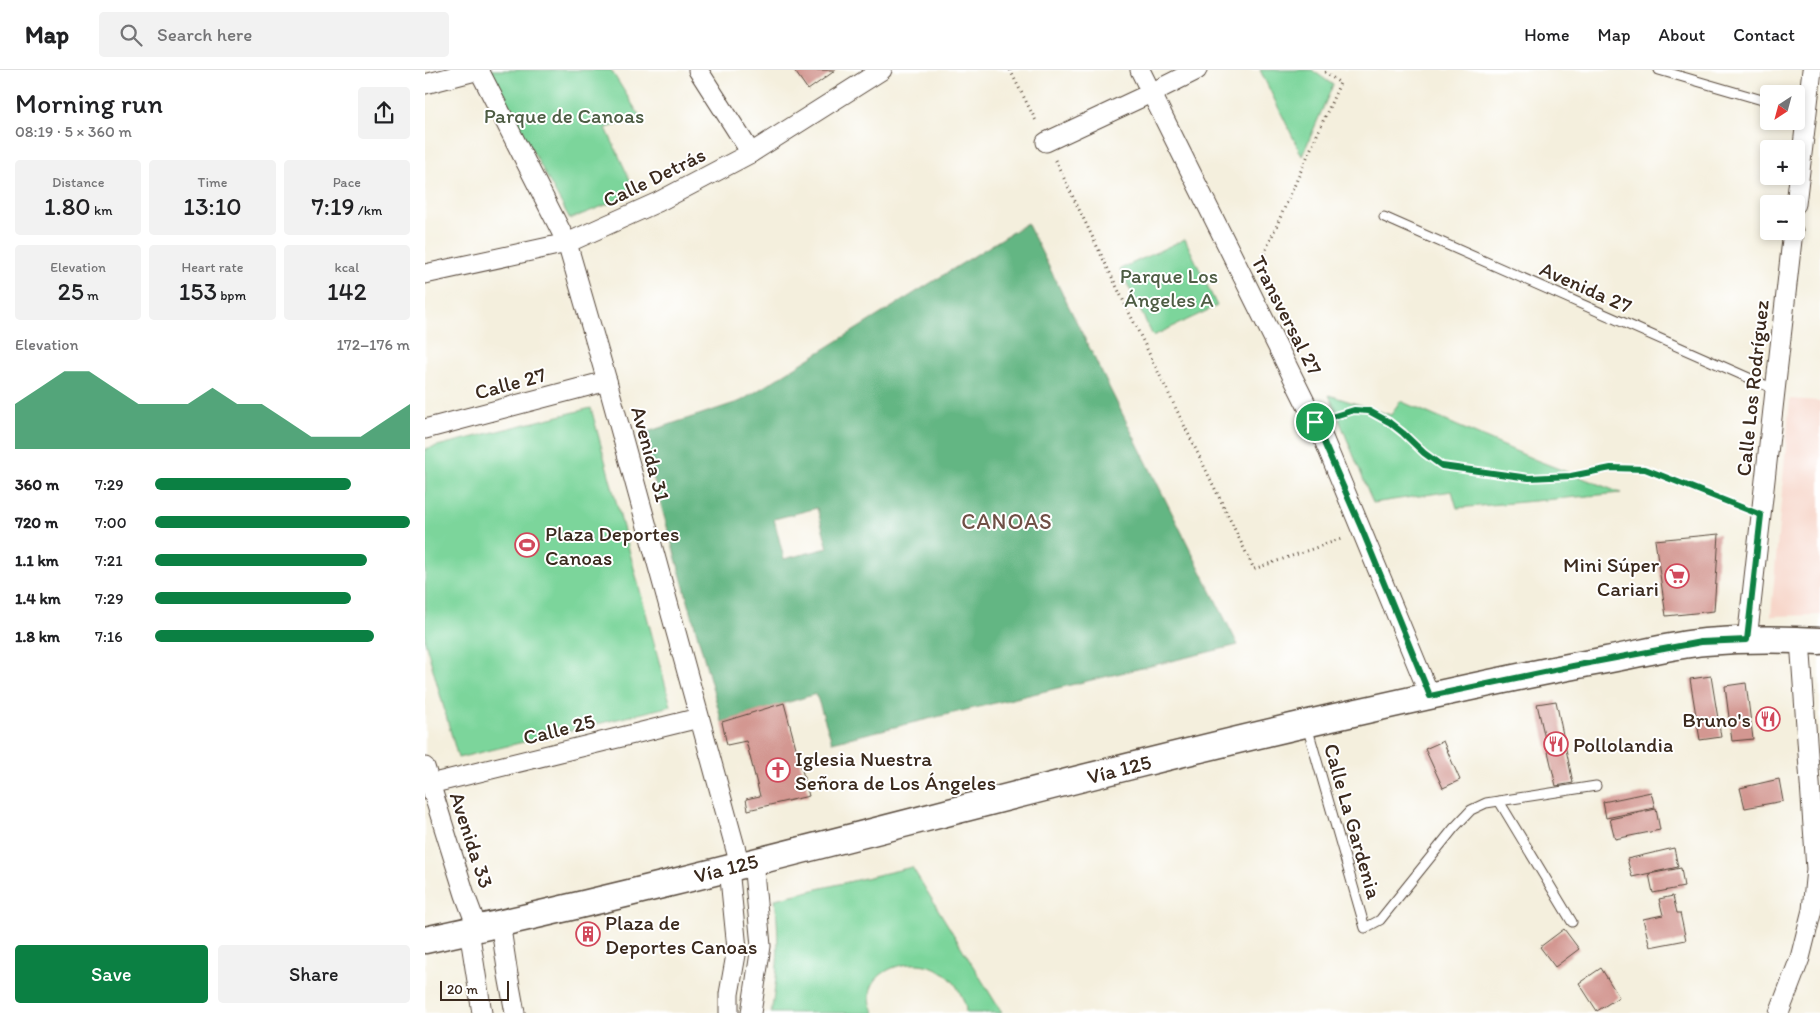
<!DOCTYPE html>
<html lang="en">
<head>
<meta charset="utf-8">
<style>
	body { margin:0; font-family:Itim,sans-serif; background:#f2f2f2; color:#202124; height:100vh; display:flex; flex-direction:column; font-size:19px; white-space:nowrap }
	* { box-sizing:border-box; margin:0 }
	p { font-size:16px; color:#757577 }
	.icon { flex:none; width:28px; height:28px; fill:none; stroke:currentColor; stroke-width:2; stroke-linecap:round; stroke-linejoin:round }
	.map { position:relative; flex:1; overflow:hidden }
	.side { display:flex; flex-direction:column; background:#fff; width:425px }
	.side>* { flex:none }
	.needle { width:32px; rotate:216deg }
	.controls { position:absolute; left:1335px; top:15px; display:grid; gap:10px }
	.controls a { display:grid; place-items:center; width:45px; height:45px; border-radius:5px; background:#fff; box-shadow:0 2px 8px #0003; font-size:25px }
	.scale { position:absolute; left:15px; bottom:12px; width:69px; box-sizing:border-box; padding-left:5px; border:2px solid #3b2a1e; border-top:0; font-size:14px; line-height:18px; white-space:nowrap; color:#3b2a1e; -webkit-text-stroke:4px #fff; paint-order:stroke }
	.pin { position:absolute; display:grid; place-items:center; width:42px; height:42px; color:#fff; margin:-21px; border:2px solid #fff; border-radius:50%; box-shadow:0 1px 5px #0007 }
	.round { display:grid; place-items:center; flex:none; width:52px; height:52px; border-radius:5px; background:#f2f2f2 }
	.overview { display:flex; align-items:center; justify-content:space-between; height:85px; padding:0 15px }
	h1 { font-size:28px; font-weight:600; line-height:38px }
	.metrics { display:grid; grid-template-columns:repeat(3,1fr); gap:8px; height:85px; padding:5px 15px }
	.metrics div { display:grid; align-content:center; border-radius:5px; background:#f2f2f2; text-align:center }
	.metrics b { font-size:25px; font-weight:600 }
	.metrics small { font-size:14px; font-weight:400 }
	.metrics p { font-size:14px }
	.chart { height:140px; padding:10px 15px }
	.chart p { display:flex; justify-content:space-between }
	.chart svg { width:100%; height:90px; margin-top:5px; fill:#0b8043; opacity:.7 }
	.action { display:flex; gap:10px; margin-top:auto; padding:10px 15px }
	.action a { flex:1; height:58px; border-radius:5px; background:#0b8043; color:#fff; font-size:20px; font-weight:600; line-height:58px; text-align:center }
	.action a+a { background:#f2f2f2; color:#202124 }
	ul { padding:0 15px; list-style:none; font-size:16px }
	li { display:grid; grid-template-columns:80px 60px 1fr; align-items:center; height:38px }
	li i { height:12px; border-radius:6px; background:#0b8043 }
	header { display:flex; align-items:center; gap:30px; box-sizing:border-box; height:70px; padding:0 25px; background:#fff; border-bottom:1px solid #e0e0e0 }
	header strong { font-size:24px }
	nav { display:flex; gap:28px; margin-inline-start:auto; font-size:18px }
	.search { width:350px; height:45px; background:#f2f2f2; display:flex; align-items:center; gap:12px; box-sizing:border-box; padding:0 18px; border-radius:5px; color:#757577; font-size:19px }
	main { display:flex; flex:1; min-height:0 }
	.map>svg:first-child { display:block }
	.built { fill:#f6d2c4 }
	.green { fill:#7bd59b; stroke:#5b805c }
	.forest { fill:#64b683; stroke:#507050; fill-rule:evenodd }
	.building { fill:#d39791 }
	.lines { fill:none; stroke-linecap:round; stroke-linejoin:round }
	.service-casing { stroke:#57483b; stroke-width:11 }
	.minor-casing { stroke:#57483b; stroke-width:21 }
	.secondary-casing { stroke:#57483b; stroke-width:29 }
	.path { stroke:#57483b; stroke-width:3; stroke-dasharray:1 4; stroke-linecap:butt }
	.service { stroke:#fff; stroke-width:9 }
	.minor { stroke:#fff; stroke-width:19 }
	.secondary { stroke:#fff; stroke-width:26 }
	.route-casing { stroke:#fff; stroke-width:10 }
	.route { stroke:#0b8043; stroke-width:6 }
	.labels { text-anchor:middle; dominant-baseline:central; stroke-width:4; stroke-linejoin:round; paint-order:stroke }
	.park-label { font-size:21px; fill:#4e5d44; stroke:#fff }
	.street-label { font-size:21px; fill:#3b2a1e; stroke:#fff }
	.poi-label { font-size:21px; fill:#3b2a1e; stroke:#fff; text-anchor:start }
	.neighbourhood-label { font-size:22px; letter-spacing:1px; fill:#705046; stroke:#fff }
</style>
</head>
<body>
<header>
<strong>Map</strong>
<div class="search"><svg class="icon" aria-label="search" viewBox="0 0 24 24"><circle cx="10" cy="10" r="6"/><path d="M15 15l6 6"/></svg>Search here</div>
<nav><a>Home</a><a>Map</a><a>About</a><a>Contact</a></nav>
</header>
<main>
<section class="side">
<div class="overview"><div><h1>Morning run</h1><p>08:19 · 5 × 360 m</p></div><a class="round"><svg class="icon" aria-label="share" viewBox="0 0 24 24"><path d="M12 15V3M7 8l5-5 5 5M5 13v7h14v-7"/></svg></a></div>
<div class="metrics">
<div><p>Distance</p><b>1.80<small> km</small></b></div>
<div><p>Time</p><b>13:10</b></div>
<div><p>Pace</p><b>7:19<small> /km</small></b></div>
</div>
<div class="metrics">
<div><p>Elevation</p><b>25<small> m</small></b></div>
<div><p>Heart rate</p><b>153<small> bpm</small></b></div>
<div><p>kcal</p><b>142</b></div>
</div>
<div class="chart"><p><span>Elevation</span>172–176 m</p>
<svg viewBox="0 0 160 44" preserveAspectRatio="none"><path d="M0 44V22L10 14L20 6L30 6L40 14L50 22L60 22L70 22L80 14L90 22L100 22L110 30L120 38L130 38L140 38L150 30L160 22V44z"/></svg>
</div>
<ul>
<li><b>360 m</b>7:29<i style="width:77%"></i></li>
<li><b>720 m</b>7:00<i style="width:100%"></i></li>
<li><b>1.1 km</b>7:21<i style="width:83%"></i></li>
<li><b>1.4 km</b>7:29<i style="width:77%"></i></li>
<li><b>1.8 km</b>7:16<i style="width:86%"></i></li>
</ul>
<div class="action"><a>Save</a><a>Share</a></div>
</section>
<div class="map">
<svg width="1395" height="943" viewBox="0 0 1395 943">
	<rect width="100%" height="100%" fill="#fff"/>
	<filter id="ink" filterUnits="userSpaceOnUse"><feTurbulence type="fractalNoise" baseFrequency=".02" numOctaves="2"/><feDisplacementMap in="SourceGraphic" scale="10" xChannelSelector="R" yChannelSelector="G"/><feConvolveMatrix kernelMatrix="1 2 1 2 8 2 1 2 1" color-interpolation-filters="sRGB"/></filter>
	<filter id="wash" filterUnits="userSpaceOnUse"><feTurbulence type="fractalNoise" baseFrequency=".0096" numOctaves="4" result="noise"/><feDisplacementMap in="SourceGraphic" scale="20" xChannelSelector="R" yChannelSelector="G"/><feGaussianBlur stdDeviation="1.12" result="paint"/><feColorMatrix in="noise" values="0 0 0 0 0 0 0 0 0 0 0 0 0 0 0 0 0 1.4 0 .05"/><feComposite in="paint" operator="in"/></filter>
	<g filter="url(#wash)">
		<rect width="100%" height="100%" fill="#f4efdd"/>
		<!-- built -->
		<path class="built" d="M1365,329L1395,331V545L1346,546Z"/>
		<!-- green -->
		<g class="green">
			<path d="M63,0H186L216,48L181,58L211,123L145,149Z"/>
			<path d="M835,0H887L908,15L877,86Z"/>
			<path d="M760,169L792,236L728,266L695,199Z"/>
			<path d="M904,325L966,345L975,331L1111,390L1196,423L1032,438L1027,421L948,433Z"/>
			<path d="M166,338L246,636L33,688L0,571V379Z"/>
			<path d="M487,797L577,943H541C541,936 539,931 536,925C513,869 423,897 450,943H346C353,905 355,868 350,829Z"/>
		</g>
		<!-- forest -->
		<path class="forest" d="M602,153L813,575L407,672L391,624L297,652L216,364L316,331ZM392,438L403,478L359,489L349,449Z"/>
		<g id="blocks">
			<!-- building -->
			<g class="building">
				<path d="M369,0H411L383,20Z"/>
				<path d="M1294,464L1289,541L1241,546L1230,470Z"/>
				<path d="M1286,606L1296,667L1275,670L1265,609Z"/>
				<path d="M1321,613L1328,669L1307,671L1300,616Z"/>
				<path d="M1131,631L1148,713L1131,716L1112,634Z"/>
				<path d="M359,633L384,726L323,740L321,729L335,726L321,671L302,675L297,652Z"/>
				<path d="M1018,671L1035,710L1018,718L1000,679Z"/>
				<path d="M1354,709L1358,731L1320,738L1315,718Z"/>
				<path d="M1226,722L1230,738L1181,748L1178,732Z"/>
				<path d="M1231,739L1235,760L1190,769L1185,749Z"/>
				<path d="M1249,778L1253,797L1207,807L1202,789Z"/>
				<path d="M1256,798L1259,817L1228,823L1224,804Z"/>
				<path d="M1248,826L1252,843H1255L1261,870L1225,877L1218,849L1238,845L1234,829Z"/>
				<path d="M170,859L171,866L155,870L154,862Z"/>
				<path d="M1139,859L1154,879L1130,897L1115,877Z"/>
				<path d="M1176,898L1194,927L1172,941L1154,913Z"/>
			</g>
		</g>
	</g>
	<g filter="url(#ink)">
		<use href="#blocks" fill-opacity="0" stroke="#57483b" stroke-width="1"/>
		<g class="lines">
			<!-- service casing -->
			<g class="service-casing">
				<g id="service">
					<path d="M1234,0L1344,32"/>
					<path d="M959,147L1349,319"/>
					<path d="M882,656L940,858L955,850L1029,758L1046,740L1061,733L1171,716"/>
					<path d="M1074,731L1147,852"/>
				</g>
			</g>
			<!-- minor casing -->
			<g class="minor-casing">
				<g id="minor">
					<path d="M273,0L326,83"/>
					<path d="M715,0L899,370L1005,626"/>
					<path d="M0,14L54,0L142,173L182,311L315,795"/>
					<path d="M621,72L726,23L772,0"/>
					<path d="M1371,134L1387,0"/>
					<path d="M0,204L142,173L233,132L326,83L457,0"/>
					<path d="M0,359L182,311"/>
					<path d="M1322,570L1368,161"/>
					<path d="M0,697L40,825L52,857"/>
					<path d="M5,714L274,648"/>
					<path d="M304,798L312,879L304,924V943"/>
					<path d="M75,852L83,905L90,943"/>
					<path d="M44,860L57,943"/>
					<path d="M326,943L336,876L328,791"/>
					<path d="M1354,943L1375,888L1387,840L1391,799L1375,570"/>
				</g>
			</g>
			<!-- secondary casing -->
			<g class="secondary-casing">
				<path id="secondary" d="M0,870C311,803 617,713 928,643C1012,624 1096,605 1181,590C1214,584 1247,575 1280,572C1318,569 1357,569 1395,571"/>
			</g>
			<!-- path -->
			<g class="path">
				<path d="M585,0L612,53"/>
				<path d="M630,90L829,499L919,468"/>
				<path d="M835,193L915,13L897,0"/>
				<path d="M910,346L929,340L944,341L978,363L999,383L1017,396L1104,409L1145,406L1187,398L1221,399L1317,437"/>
			</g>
			<!-- service -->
			<use href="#service" class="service"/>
			<!-- minor -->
			<use href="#minor" class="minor"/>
			<!-- secondary -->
			<use href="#secondary" class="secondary"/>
		</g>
	</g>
	<g class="lines" filter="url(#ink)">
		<!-- route casing -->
		<g class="route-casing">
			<path id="route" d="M929,340L944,341L964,352L978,363L999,383L1017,396L1104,408L1146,406L1186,398L1220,399L1336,445L1322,570L1276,572L1148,596L1005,626L938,462L890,352Z"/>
		</g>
		<!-- route -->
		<use href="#route" class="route"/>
	</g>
	<!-- icons -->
	<defs>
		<g id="stadium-ring" transform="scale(1.25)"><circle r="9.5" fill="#fff" stroke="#d1495b" stroke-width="1.5"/><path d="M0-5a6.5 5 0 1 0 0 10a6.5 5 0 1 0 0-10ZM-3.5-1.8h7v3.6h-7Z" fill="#d1495b"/></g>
		<g id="supermarket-ring" transform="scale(1.25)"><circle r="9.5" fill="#fff" stroke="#d1495b" stroke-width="1.5"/><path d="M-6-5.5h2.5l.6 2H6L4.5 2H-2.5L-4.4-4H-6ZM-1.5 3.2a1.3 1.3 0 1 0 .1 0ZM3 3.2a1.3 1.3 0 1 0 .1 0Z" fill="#d1495b"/></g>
		<g id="restaurant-ring" transform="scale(1.25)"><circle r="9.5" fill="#fff" stroke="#d1495b" stroke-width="1.5"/><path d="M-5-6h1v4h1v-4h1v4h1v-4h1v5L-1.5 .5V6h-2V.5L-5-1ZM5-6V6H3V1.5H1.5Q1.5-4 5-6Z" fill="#d1495b"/></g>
		<g id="church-ring" transform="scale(1.25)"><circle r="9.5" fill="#fff" stroke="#d1495b" stroke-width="1.5"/><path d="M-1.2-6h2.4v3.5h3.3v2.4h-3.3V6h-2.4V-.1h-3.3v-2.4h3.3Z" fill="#d1495b"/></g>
		<g id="building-ring" transform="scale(1.25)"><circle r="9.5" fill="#fff" stroke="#d1495b" stroke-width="1.5"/><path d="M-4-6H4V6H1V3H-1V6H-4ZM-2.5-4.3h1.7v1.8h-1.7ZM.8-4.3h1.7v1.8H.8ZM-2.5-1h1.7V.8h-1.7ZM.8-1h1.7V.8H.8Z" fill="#d1495b"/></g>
	</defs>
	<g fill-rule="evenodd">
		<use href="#stadium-ring" x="102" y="475"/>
		<use href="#supermarket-ring" x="1252" y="506"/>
		<use href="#restaurant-ring" x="1343" y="649"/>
		<use href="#restaurant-ring" x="1131" y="674"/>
		<use href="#church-ring" x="353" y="700"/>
		<use href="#building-ring" x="163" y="864"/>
	</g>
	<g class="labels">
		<!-- park labels -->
		<g class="park-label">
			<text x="139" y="45">Parque de Canoas</text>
			<text x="744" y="205">Parque Los<tspan x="744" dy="24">Ángeles A</tspan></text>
		</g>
		<!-- street labels -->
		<g class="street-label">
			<text transform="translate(229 107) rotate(-26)">Calle Detrás</text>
			<text transform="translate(1161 217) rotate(24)">Avenida 27</text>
			<text transform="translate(862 245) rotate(63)">Transversal 27</text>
			<text transform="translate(85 313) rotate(-15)">Calle 27</text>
			<text transform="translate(1327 318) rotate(-84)">Calle Los Rodríguez</text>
			<text transform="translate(226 384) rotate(75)">Avenida 31</text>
			<text transform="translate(134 659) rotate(-14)">Calle 25</text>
			<text transform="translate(694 699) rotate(-14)">Vía 125</text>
			<text transform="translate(928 751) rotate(74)">Calle La Gardenia</text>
			<text transform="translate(47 770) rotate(72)">Avenida 33</text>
			<text transform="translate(301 798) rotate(-14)">Vía 125</text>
		</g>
		<!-- poi labels -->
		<g class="poi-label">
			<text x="120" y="463">Plaza Deportes<tspan x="120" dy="24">Canoas</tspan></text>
			<text x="1234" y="494" text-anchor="end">Mini Súper<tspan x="1234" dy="24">Cariari</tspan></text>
			<text x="1326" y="649" text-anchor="end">Bruno's</text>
			<text x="1148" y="674">Pollolandia</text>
			<text x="370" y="688">Iglesia Nuestra<tspan x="370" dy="24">Señora de Los Ángeles</tspan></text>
			<text x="180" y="852">Plaza de<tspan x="180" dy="24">Deportes Canoas</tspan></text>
		</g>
		<!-- neighbourhood labels -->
		<g class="neighbourhood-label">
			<text x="582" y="451">CANOAS</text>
		</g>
	</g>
</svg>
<div class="controls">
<a><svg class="needle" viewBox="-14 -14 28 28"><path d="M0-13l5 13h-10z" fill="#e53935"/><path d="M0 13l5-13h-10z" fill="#757577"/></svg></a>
<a>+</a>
<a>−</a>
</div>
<div class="scale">20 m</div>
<div class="pin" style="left:890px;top:352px;background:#1e9e55"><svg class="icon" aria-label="arrive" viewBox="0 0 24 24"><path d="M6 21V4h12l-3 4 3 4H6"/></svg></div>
</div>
</main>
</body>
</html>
